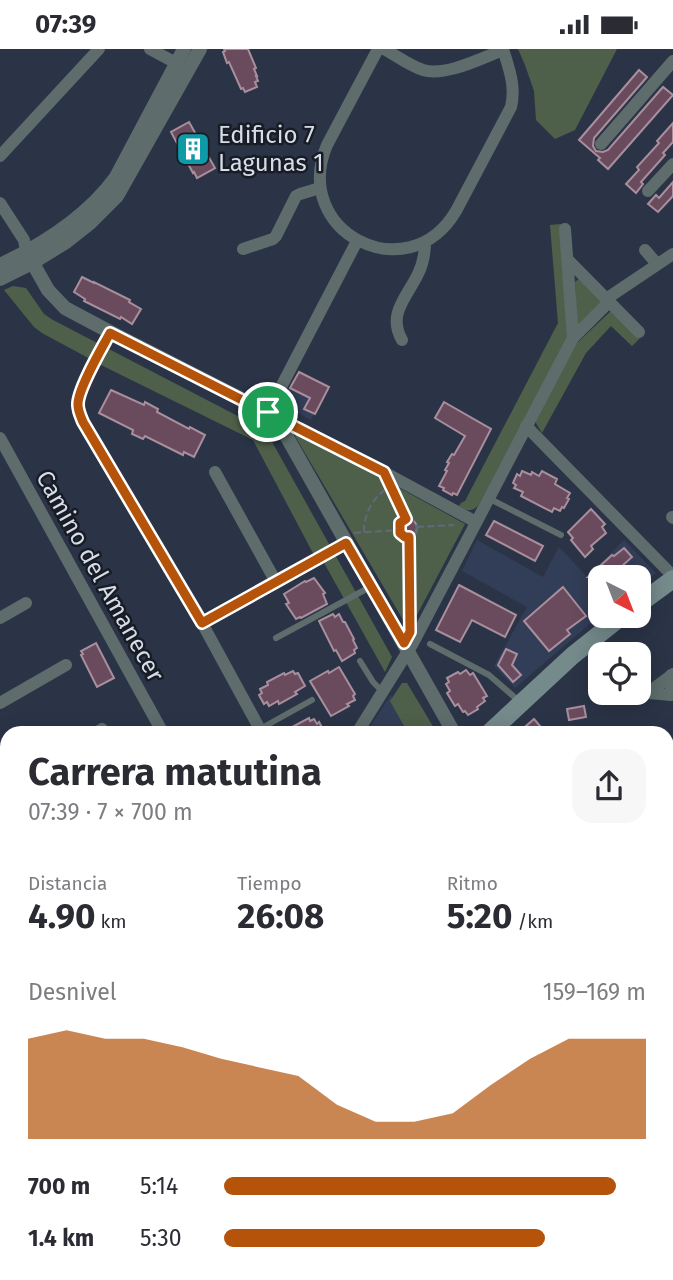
<!DOCTYPE html>
<html lang="es">
<head>
<meta charset="utf-8">
<style>
	body { margin:0; font-family:"Fira Sans",sans-serif; background:#f7f7f7; color:#2b2b33; height:100vh; display:flex; flex-direction:column; font-size:26px; white-space:nowrap }
	* { box-sizing:border-box; margin:0 }
	p { font-size:23px; color:#7c7c81 }
	.icon { flex:none; width:38px; height:38px; fill:none; stroke:currentColor; stroke-width:2; stroke-linecap:round; stroke-linejoin:round }
	.map { position:relative; flex:1; overflow:hidden }
	.panel { position:absolute; left:0px; top:677px; width:674px; height:555px; display:flex; flex-direction:column; background:#fff; border-radius:21px 21px 0 0; box-shadow:0 4px 18px #0003 }
	.panel>* { flex:none }
	.needle { width:46px; rotate:138deg }
	.tools { position:absolute; left:588px; top:516px; display:grid; gap:14px }
	.tools a { display:grid; place-items:center; width:63px; height:63px; border-radius:14px; background:#fff; box-shadow:0 4px 18px #0003; font-size:35px }
	.pin { position:absolute; display:grid; place-items:center; width:60px; height:60px; color:#fff; margin:-30px; border:4px solid #fff; border-radius:50%; box-shadow:0 2px 7px #0007 }
	.round { display:grid; place-items:center; flex:none; width:74px; height:74px; border-radius:21px; background:#f7f7f7 }
	.overview { display:flex; align-items:center; justify-content:space-between; height:119px; padding:0 28px }
	h1 { font-size:38px; font-weight:700; line-height:52px }
	.metrics { display:grid; grid-template-columns:repeat(3,1fr); gap:10px; height:119px; padding:7px 28px }
	.metrics div { display:grid; align-content:center }
	.metrics b { font-size:35px; font-weight:700 }
	.metrics small { font-size:19px; font-weight:400 }
	.metrics p { font-size:19px }
	.chart { height:196px; padding:14px 28px }
	.chart p { display:flex; justify-content:space-between }
	.chart svg { width:100%; height:126px; margin-top:7px; fill:#b45309; opacity:.7 }
	ul { padding:0 28px; list-style:none; font-size:23px }
	li { display:grid; grid-template-columns:112px 84px 1fr; align-items:center; height:52px }
	li i { height:18px; border-radius:9px; background:#b45309 }
	.status { display:flex; justify-content:space-between; align-items:center; height:49px; padding:0 35px; background:#fff; direction:ltr }
	.status svg { height:19px; fill:currentColor }
	.map>svg:first-child { display:block }
	.built { fill:#323e57 }
	.green { fill:#4f604a }
	.building { fill:#6a4b5d; stroke:#a98f9d; stroke-width:2 }
	.lines { fill:none; stroke-linecap:round; stroke-linejoin:round }
	.path { stroke:#61697a; stroke-width:2; stroke-dasharray:7 3.5; stroke-linecap:butt }
	.service { stroke:#5e6c6c; stroke-width:6 }
	.minor { stroke:#5e6c6c; stroke-width:12 }
	.tertiary { stroke:#5e6c6c; stroke-width:14 }
	.secondary { stroke:#758a8b; stroke-width:18 }
	.route-casing { stroke:#fff; stroke-width:14 }
	.route { stroke:#b45309; stroke-width:9 }
	.labels { text-anchor:middle; dominant-baseline:central; stroke-width:5; stroke-linejoin:round; paint-order:stroke }
	.poi-label { font-size:24px; fill:#d6dde9; stroke:#181c25; text-anchor:start }
	.street-label { font-size:24px; fill:#d6dde9; stroke:#181c25 }
</style>
</head>
<body>
<div class="status"><b>07:39</b><svg viewBox="0 0 49 12"><path d="M0 12V9h3v3zM5 12V6h3v6zM10 12V3h3v9zM15 12V0h3v12zM26 1h20v11H26zM47 4h2v5h-2z"/></svg></div>
<div class="map">
<svg width="673" height="1231" viewBox="0 0 673 1231">
	<rect width="100%" height="100%" fill="#2b3447"/>
	<!-- built -->
	<g class="built">
		<path d="M298,323L329,338L311,371L281,355Z"/>
		<path d="M477,491L543,528L559,498L587,528L624,491L656,524L639,537V528H600V566L515,639L494,617L527,558L462,522Z"/>
		<path d="M391,646L414,684H366Z"/>
	</g>
	<!-- green -->
	<g class="green">
		<path d="M518,0H617L575,81L555,90L536,71L534,42L525,16Z"/>
		<path d="M561,175L571,283L478,457C471,463 467,462 459,457L461,454L465,452L558,274L550,176Z"/>
		<path d="M580,229L603,252L577,281L575,233Z"/>
		<path d="M13,237L26,239L44,265L53,271L261,379L271,391L392,608L385,623L323,512L314,506L253,391L105,318L42,284L34,278L4,241Z"/>
		<path d="M612,261L640,289L632,297L611,277L586,304L542,384L536,374V370L577,294Z"/>
		<path d="M299,384L465,475L409,581L295,387Z"/>
		<path d="M402,634H407L437,684H408L390,652Z"/>
		<path d="M667,1132L673,1142V1213H667Z"/>
	</g>
	<!-- building -->
	<g class="building">
		<path d="M224,0H248L256,19L254,20L257,27H256L258,32L255,33L257,38L245,43L243,39L241,40L229,13L227,14L223,3L225,2Z"/>
		<path d="M639,21L647,28L594,89L593,97L596,102L603,103L608,101L663,38L673,46L608,120L598,111L600,109L579,91Z"/>
		<path d="M189,73L215,119L197,129L194,123L193,124L171,83Z"/>
		<path d="M673,74V93L663,104L665,106L641,133L643,135L636,144L626,135L639,121L637,118L659,94L657,92Z"/>
		<path d="M673,133V147L658,163L648,155L656,146L659,149Z"/>
		<path d="M82,228L94,234V233L130,251L129,253L141,260L132,275L121,268L120,270L84,252L85,250L74,243Z"/>
		<path d="M299,323L329,338L315,365L304,360L310,349L290,339Z"/>
		<path d="M111,341L144,356L145,353L158,360L157,363L189,380L190,378L205,386L194,408L184,403L183,406L145,387L143,390L132,385L133,381L99,364Z"/>
		<path d="M444,353L491,380L457,446L453,444L452,446L443,441L444,439L439,437L447,422L445,421L449,414L447,413L452,405L454,406L465,387L435,369Z"/>
		<path d="M522,422L531,426L532,423L539,427L542,422L557,430L555,435L570,444L567,449L569,450L564,459L562,458L560,462L554,459L552,463L521,447L523,443L514,439L516,436L513,434L517,425L520,427Z"/>
		<path d="M591,460L605,475L602,478L606,484L591,497L593,500L585,508L571,491L573,489L568,483Z"/>
		<circle cx="408" cy="479" r="9"/>
		<path d="M494,472L543,497L535,512L486,486Z"/>
		<path d="M624,499L632,508L610,528H600V556H599L590,528H588L612,506L614,507Z"/>
		<path d="M314,529L325,544L323,545L327,555L301,569L300,568L296,570L286,555L289,554L284,545L305,532L306,533Z"/>
		<path d="M459,536L516,566L505,588L472,571L460,593L436,581Z"/>
		<path d="M563,538L586,567L567,581L570,585L549,602L524,572Z"/>
		<path d="M333,565L335,568L339,565L343,573H345L354,590L353,591L357,599L354,601L355,604L342,612L336,601L334,602L319,572Z"/>
		<path d="M96,594L114,629L97,638L81,606L83,605L81,602Z"/>
		<path d="M506,600L517,605L512,616L521,626L513,633L498,616Z"/>
		<path d="M339,618L355,645L353,647L355,651L347,655L349,657L331,667L310,632L328,622L329,624Z"/>
		<path d="M466,621L470,626L473,624L487,647L483,649L485,652L477,658L478,660L468,666L465,662L463,663L458,655L455,657L447,644L450,642L446,635L449,633L447,629L458,623L460,625Z"/>
		<path d="M293,622L295,625L298,624L305,637L295,643L297,645L279,655L278,652L269,657L267,653L264,655L259,646L262,644L260,640L268,636L267,633L284,624L285,626Z"/>
		<path d="M584,657L586,668L569,671L567,660Z"/>
		<path d="M309,669L310,672L314,670L317,675L319,673L325,684H281Z"/>
		<path d="M534,670L540,677L538,679L543,684H518Z"/>
	</g>
	<g class="lines">
		<!-- path -->
		<g class="path">
			<path d="M391,440L406,470"/>
			<circle cx="408" cy="479" r="9"/>
			<path d="M417,478L454,476"/>
			<path d="M364,483C364,464 373,448 389,438"/>
			<path d="M354,484L398,481"/>
			<path d="M409,488L410,574"/>
			<path d="M667,1178L673,1181"/>
		</g>
		<!-- service -->
		<g class="service">
			<path d="M488,449L561,486"/>
			<path d="M276,589L370,538"/>
			<path d="M430,595L489,626L519,652"/>
			<path d="M360,612L373,633L382,642"/>
			<path d="M260,680L312,651"/>
			<path d="M667,764H673"/>
			<path d="M667,941L669,948L673,951"/>
			<path d="M650,1229L673,1228"/>
		</g>
		<!-- minor -->
		<g class="minor">
			<path d="M150,0L176,14L182,19"/>
			<path d="M378,0L327,96C290,183 408,243 456,162L511,58C516,37 509,20 503,0"/>
			<path d="M384,0C397,7 410,17 423,21C445,28 482,9 503,1"/>
			<path d="M601,95L673,12"/>
			<path d="M0,107L99,0"/>
			<path d="M648,142L673,115"/>
			<path d="M0,154L24,191L26,202"/>
			<path d="M565,180L573,289"/>
			<path d="M243,200L273,190L276,187L296,147L300,145L320,139"/>
			<path d="M645,201L657,215"/>
			<path d="M568,211L639,283"/>
			<path d="M606,250L673,205"/>
			<path d="M110,283C102,300 77,341 78,356C78,362 81,367 83,373L202,574L262,684"/>
			<path d="M402,291C387,265 407,248 418,225C423,215 425,204 425,193"/>
			<path d="M268,363L357,192"/>
			<path d="M275,367L367,414L476,473"/>
			<path d="M526,377L673,527"/>
			<path d="M0,389L163,684"/>
			<path d="M215,423L276,533"/>
			<path d="M672,468L673,469"/>
			<path d="M0,569L26,554"/>
			<path d="M202,574L347,493"/>
			<path d="M671,626V646L649,644V643L673,625"/>
			<path d="M0,654L66,616"/>
			<path d="M96,684L102,680"/>
			<path d="M357,684L413,594L573,289L609,253"/>
			<path d="M667,714H673"/>
			<path d="M0,744L7,738"/>
			<path d="M0,791L7,788"/>
			<path d="M0,873L7,870"/>
			<path d="M0,943L7,940"/>
			<path d="M0,996L7,997"/>
			<path d="M0,1068L7,1069"/>
			<path d="M0,1140L7,1141"/>
			<path d="M0,1214L7,1215"/>
			<path d="M345,1225L348,1231"/>
			<path d="M406,1225L408,1227"/>
			<path d="M497,1225L501,1231"/>
			<path d="M10,1231L14,1225"/>
			<path d="M92,1231L96,1225"/>
			<path d="M192,1231L204,1225"/>
		</g>
		<!-- tertiary -->
		<g class="tertiary">
			<path d="M26,202L48,241L65,259L110,283L275,367L454,684"/>
			<path d="M0,216C44,195 87,168 116,128L184,0"/>
			<path d="M0,230L32,214L66,193L90,174L117,147L200,0"/>
			<path d="M157,1225L159,1231"/>
			<path d="M600,1231V1225"/>
		</g>
		<!-- secondary -->
		<g class="secondary">
			<path d="M639,555L673,530"/>
			<path d="M489,684L572,607L622,567"/>
			<path d="M0,752L7,761"/>
		</g>
	</g>
	<g class="lines">
		<!-- route casing -->
		<g class="route-casing">
			<path id="route" d="M110,284L384,423L406,470L400,474V484L405,488H409L410,583L404,594L346,494L202,574L83,373C81,368 78,362 78,356C77,341 102,299 110,284Z"/>
		</g>
		<!-- route -->
		<use href="#route" class="route"/>
	</g>
	<!-- icons -->
	<defs>
		<g id="building-square" transform="scale(1.75)"><rect x="-9" y="-9" width="18" height="18" rx="4" fill="#0f9aa8" stroke="#181c25"/><path d="M-4-6H4V6H1V3H-1V6H-4ZM-2.5-4.3h1.7v1.8h-1.7ZM.8-4.3h1.7v1.8H.8ZM-2.5-1h1.7V.8h-1.7ZM.8-1h1.7V.8H.8Z" fill="#fff"/></g>
	</defs>
	<g fill-rule="evenodd">
		<use href="#building-square" x="193" y="100"/>
	</g>
	<g class="labels">
		<!-- poi labels -->
		<g class="poi-label">
			<text x="218" y="86">Edificio 7<tspan x="218" dy="28">Lagunas 1</tspan></text>
		</g>
		<!-- street labels -->
		<g class="street-label">
			<text transform="translate(100 527) rotate(61)">Camino del Amanecer</text>
		</g>
	</g>
</svg>
<div class="tools">
<a><svg class="needle" viewBox="-14 -14 28 28"><path d="M0-13l5 13h-10z" fill="#e53935"/><path d="M0 13l5-13h-10z" fill="#7c7c81"/></svg></a>
<a><svg class="icon" aria-label="locate" viewBox="0 0 24 24"><circle cx="12" cy="12" r="6"/><path d="M12 2v4M12 18v4M2 12h4M18 12h4"/></svg></a>
</div>
<div class="pin" style="left:268px;top:363px;background:#1e9e55"><svg class="icon" aria-label="arrive" viewBox="0 0 24 24"><path d="M6 21V4h12l-3 4 3 4H6"/></svg></div>
<section class="panel">
<div class="overview"><div><h1>Carrera matutina</h1><p>07:39 · 7 × 700 m</p></div><a class="round"><svg class="icon" aria-label="share" viewBox="0 0 24 24"><path d="M12 15V3M7 8l5-5 5 5M5 13v7h14v-7"/></svg></a></div>
<div class="metrics">
<div><p>Distancia</p><b>4.90<small> km</small></b></div>
<div><p>Tiempo</p><b>26:08</b></div>
<div><p>Ritmo</p><b>5:20<small> /km</small></b></div>
</div>
<div class="chart"><p><span>Desnivel</span>159–169 m</p>
<svg viewBox="0 0 160 44" preserveAspectRatio="none"><path d="M0 44V9L10 6L20 9L30 9L40 12L50 16L60 19L70 22L80 32L90 38L100 38L110 35L120 25L130 16L140 9L150 9L160 9V44z"/></svg>
</div>
<ul>
<li><b>700 m</b>5:14<i style="width:93%"></i></li>
<li><b>1.4 km</b>5:30<i style="width:76%"></i></li>
</ul>
</section>
</div>
</body>
</html>
